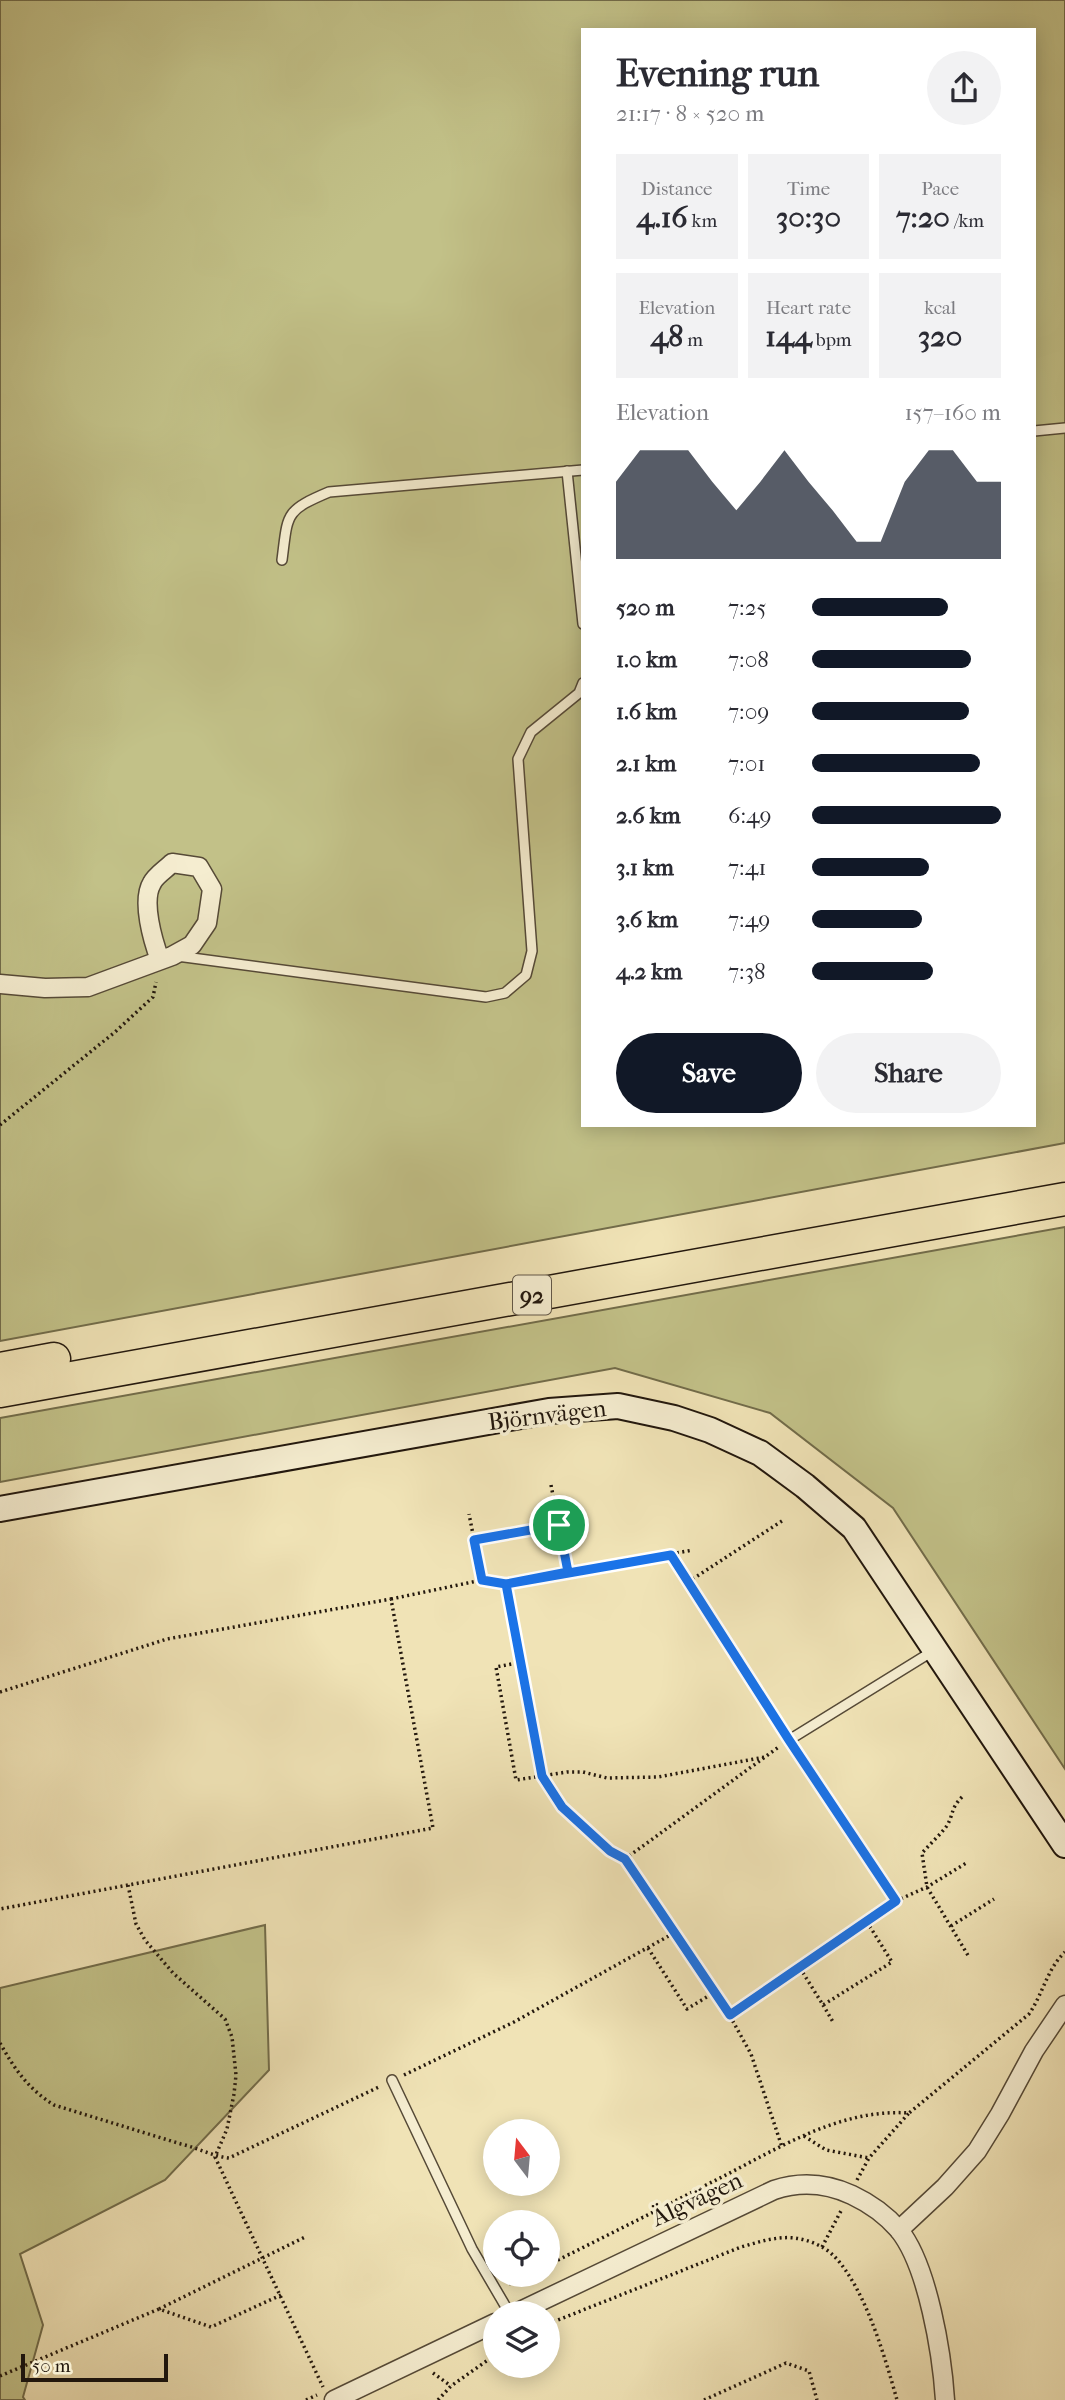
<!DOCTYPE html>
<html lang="en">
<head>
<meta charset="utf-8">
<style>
	body { margin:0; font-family:"IM FELL French Canon",serif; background:#f2f2f3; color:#2b2b33; height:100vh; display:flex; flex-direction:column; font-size:26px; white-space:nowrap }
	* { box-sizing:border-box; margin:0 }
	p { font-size:23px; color:#7c7c81 }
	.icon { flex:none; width:38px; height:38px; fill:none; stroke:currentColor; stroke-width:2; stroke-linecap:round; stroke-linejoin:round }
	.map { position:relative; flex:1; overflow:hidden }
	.panel { position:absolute; left:581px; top:28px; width:455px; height:1099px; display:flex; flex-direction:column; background:#fff; border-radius:0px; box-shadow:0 4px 18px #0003 }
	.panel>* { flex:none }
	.needle { width:46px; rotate:344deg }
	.tools { position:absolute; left:483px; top:2119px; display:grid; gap:14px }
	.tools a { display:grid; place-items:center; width:77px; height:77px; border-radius:50%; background:#fff; box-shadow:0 4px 18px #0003; font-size:35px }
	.scale { position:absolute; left:21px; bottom:18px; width:147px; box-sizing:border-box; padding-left:7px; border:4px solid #22170d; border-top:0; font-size:19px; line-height:24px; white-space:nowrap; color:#22170d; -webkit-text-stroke:5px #f5edd0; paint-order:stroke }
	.pin { position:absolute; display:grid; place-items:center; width:60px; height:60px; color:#fff; margin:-30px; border:4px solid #fff; border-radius:50%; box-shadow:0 2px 7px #0007 }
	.round { display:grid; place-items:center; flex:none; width:74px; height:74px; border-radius:37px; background:#f2f2f3 }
	.headline { display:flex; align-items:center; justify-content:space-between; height:119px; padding:0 35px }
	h1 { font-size:38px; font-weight:800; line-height:52px }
	.metrics { display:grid; grid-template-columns:repeat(3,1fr); gap:10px; height:119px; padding:7px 35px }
	.metrics div { display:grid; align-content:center; border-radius:0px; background:#f2f2f3; text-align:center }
	.metrics b { font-size:30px; font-weight:800 }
	.metrics small { font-size:19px; font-weight:400 }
	.metrics p { font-size:19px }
	.chart { height:196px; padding:14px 35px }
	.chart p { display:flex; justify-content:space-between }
	.chart svg { width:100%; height:126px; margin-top:7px; fill:#111827; opacity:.7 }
	.cta { display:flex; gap:14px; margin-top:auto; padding:14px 35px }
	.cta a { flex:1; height:80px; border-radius:42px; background:#111827; color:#fff; font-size:28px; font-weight:800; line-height:80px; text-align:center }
	.cta a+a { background:#f2f2f3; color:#2b2b33 }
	ul { padding:0 35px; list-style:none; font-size:23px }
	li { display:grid; grid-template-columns:112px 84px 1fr; align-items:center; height:52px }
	li i { height:18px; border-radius:9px; background:#111827 }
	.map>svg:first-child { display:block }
	.green { fill:#c2c188; stroke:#726c4a; stroke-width:2; fill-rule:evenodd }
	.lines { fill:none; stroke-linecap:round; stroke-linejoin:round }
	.lane-casing { stroke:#564a37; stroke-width:12 }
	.street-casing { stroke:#564a37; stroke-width:21 }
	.secondary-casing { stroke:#22170d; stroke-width:28 }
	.highway-casing { stroke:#22170d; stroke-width:35 }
	.path { stroke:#22170d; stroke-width:3.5; stroke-dasharray:2 3.5; stroke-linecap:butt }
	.lane { stroke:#f5edd0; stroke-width:9 }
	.street { stroke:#f5edd0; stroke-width:18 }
	.secondary { stroke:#f5edd0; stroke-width:24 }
	.highway { stroke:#f0e3b6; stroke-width:32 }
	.route-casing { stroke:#fff; stroke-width:14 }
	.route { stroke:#1a73e8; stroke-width:9 }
	.labels { text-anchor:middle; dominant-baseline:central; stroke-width:7; stroke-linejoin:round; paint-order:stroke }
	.shield { fill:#f5edd0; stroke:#615748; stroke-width:2 }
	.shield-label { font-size:23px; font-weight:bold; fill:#22170d }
	.street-label { font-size:24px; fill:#22170d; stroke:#f5edd0 }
</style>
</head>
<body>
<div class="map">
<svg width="1065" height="2400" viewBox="0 0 1065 2400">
	<rect width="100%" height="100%" fill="#f0e3b6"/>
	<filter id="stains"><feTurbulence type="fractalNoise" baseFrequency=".00286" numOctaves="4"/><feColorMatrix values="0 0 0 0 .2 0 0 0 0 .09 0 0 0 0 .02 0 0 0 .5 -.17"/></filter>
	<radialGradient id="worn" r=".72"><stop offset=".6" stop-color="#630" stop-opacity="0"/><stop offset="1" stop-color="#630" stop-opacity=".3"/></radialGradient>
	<!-- green -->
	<g class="green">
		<path d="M0,0H1065V1143L0,1341ZM583,30H1034V1125H583Z"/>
		<path d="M1065,1227V1769L893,1508L770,1413L615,1368L0,1482V1418Z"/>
		<path d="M265,1925L269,2070L165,2180L20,2254L43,2325L23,2397L25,2400H0V1988Z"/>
	</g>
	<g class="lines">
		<!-- lane casing -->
		<g class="lane-casing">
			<g id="lane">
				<path d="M1034,431L1065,428"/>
				<path d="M567,471L583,624"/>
				<path d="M282,560C288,514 284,511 329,492L583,470"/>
				<path d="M177,956L486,997L505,993L526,975L532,951L518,759L531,732L579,693L583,683"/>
				<path d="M789,1740L933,1651"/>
				<path d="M392,2080L472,2249L510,2314"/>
			</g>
		</g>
		<!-- street casing -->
		<g class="street-casing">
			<g id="street">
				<path d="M0,984L45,988L88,987L172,956L192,945L207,923L212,889L199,867L172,863C166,869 155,876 152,883C141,901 153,941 160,960"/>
				<path d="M899,2230L945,2187L977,2151L1000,2114L1034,2051L1065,2005"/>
				<path d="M514,2314L774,2190C801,2181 826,2183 852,2195C869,2203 887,2216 899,2230C928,2266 942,2354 945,2400"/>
				<path d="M334,2400L495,2323"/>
			</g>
		</g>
		<!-- secondary casing -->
		<g class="secondary-casing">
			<path id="secondary" d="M0,1509L549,1411L618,1406L674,1418L710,1430L760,1453L805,1486L854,1528L1065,1845"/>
		</g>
		<!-- highway casing -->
		<g class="highway-casing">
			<g id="highway">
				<path d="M0,1369L54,1359"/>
				<path d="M0,1391L1065,1199"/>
			</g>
		</g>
		<!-- path -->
		<g class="path">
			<path d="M0,1125L115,1032L153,997L156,982"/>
			<path d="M551,1485L568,1572"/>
			<path d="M474,1540L558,1525"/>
			<path d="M671,1555L781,1728"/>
			<path d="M482,1580L506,1584L693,1550"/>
			<path d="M688,1582L782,1521"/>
			<path d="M506,1584L543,1776L563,1807L610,1851L625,1859L780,1746"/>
			<path d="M391,1599L482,1580L469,1514"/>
			<path d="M522,1662L496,1667L516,1780L567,1772H583L607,1778L658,1777L765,1757"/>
			<path d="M0,1692L167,1639L391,1599L433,1828L0,1909"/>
			<path d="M962,1797C950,1809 954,1815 946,1827C939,1836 930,1844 922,1853L927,1887L969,1957"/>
			<path d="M625,1859L730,2015L896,1901L796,1750"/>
			<path d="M128,1885L136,1924L145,1940L173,1973L225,2019L232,2037L236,2075L234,2094L227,2129L215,2157L323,2387"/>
			<path d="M896,1901L927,1887L968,1862"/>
			<path d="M951,1926L994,1899"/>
			<path d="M648,1948L687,2009L715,1992"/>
			<path d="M800,1968L823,2005L892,1962L867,1922"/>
			<path d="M823,2005L833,2022"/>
			<path d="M730,2016L751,2054L782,2147"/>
			<path d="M0,2043C14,2068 28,2089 54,2105L181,2144C198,2148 212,2156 229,2158L381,2086"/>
			<path d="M404,2075L514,2022L674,1933"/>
			<path d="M804,2136L826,2150L869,2158"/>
			<path d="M857,2180L869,2158L909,2113"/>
			<path d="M822,2247L842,2209"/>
			<path d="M548,2265C602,2238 656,2211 710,2183C773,2152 837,2108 909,2113L1029,2014C1043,1994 1047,1969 1065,1952"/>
			<path d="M509,2284L528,2275"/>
			<path d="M159,2309L305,2237"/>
			<path d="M548,2324L741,2247C759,2242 776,2236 795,2238C809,2240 824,2246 834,2256C865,2288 885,2357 897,2400"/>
			<path d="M433,2373L451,2386"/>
			<path d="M0,2376L159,2309L211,2327L281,2295"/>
			<path d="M306,2400L317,2395"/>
			<path d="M438,2400L451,2386L495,2355"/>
			<path d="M704,2400L786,2363L809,2371L817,2400"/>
		</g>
		<!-- lane -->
		<use href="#lane" class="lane"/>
		<!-- street -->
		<use href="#street" class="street"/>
		<!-- secondary -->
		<use href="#secondary" class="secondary"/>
		<!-- highway -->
		<use href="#highway" class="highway"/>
	</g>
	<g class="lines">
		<!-- route casing -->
		<g class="route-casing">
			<path id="route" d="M559,1525L474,1540L482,1580L506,1584L671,1555L789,1740L896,1901L730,2015L625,1859L610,1851L562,1807L542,1776L506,1584L568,1572L559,1525"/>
		</g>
		<!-- route -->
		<use href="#route" class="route"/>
	</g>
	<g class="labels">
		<!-- shield labels -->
		<rect class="shield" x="513" y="1275.5" width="38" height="39" rx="5"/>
		<g class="shield-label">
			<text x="532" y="1295">92</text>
		</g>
		<!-- street labels -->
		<g class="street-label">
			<text transform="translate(547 1415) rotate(-7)">Björnvägen</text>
			<text transform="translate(697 2199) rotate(-25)">Älgvägen</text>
		</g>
	</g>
	<rect width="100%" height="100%" filter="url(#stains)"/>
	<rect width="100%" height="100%" fill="url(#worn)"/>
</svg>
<div class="tools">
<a><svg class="needle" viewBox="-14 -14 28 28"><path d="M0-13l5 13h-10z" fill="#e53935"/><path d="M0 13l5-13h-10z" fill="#7c7c81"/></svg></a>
<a><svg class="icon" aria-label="locate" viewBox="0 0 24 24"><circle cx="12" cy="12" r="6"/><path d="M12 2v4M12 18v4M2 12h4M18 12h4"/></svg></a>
<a><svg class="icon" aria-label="layers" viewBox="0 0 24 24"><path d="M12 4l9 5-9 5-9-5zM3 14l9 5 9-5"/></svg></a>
</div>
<div class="scale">50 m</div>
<div class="pin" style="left:559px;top:1525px;background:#1e9e55"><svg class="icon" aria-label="arrive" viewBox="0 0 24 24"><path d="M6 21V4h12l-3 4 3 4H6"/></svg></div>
<section class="panel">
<div class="headline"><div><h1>Evening run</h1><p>21:17 · 8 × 520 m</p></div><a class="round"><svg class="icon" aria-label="share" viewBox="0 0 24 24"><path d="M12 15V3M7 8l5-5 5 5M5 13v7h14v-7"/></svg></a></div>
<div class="metrics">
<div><p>Distance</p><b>4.16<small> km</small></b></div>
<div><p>Time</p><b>30:30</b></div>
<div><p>Pace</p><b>7:20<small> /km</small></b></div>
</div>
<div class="metrics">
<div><p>Elevation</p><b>48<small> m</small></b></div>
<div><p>Heart rate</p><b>144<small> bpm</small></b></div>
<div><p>kcal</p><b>320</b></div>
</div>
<div class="chart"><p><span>Elevation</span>157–160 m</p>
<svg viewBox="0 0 160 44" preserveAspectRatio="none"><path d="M0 44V17L10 6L20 6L30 6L40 17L50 27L60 17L70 6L80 17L90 27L100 38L110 38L120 17L130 6L140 6L150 17L160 17V44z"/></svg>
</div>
<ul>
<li><b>520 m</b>7:25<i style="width:72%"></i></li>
<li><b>1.0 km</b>7:08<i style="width:84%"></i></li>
<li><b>1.6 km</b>7:09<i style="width:83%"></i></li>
<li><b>2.1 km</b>7:01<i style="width:89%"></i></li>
<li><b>2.6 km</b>6:49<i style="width:100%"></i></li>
<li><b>3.1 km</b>7:41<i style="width:62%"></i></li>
<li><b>3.6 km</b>7:49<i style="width:58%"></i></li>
<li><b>4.2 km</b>7:38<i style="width:64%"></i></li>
</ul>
<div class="cta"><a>Save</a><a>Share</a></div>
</section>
</div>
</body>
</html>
